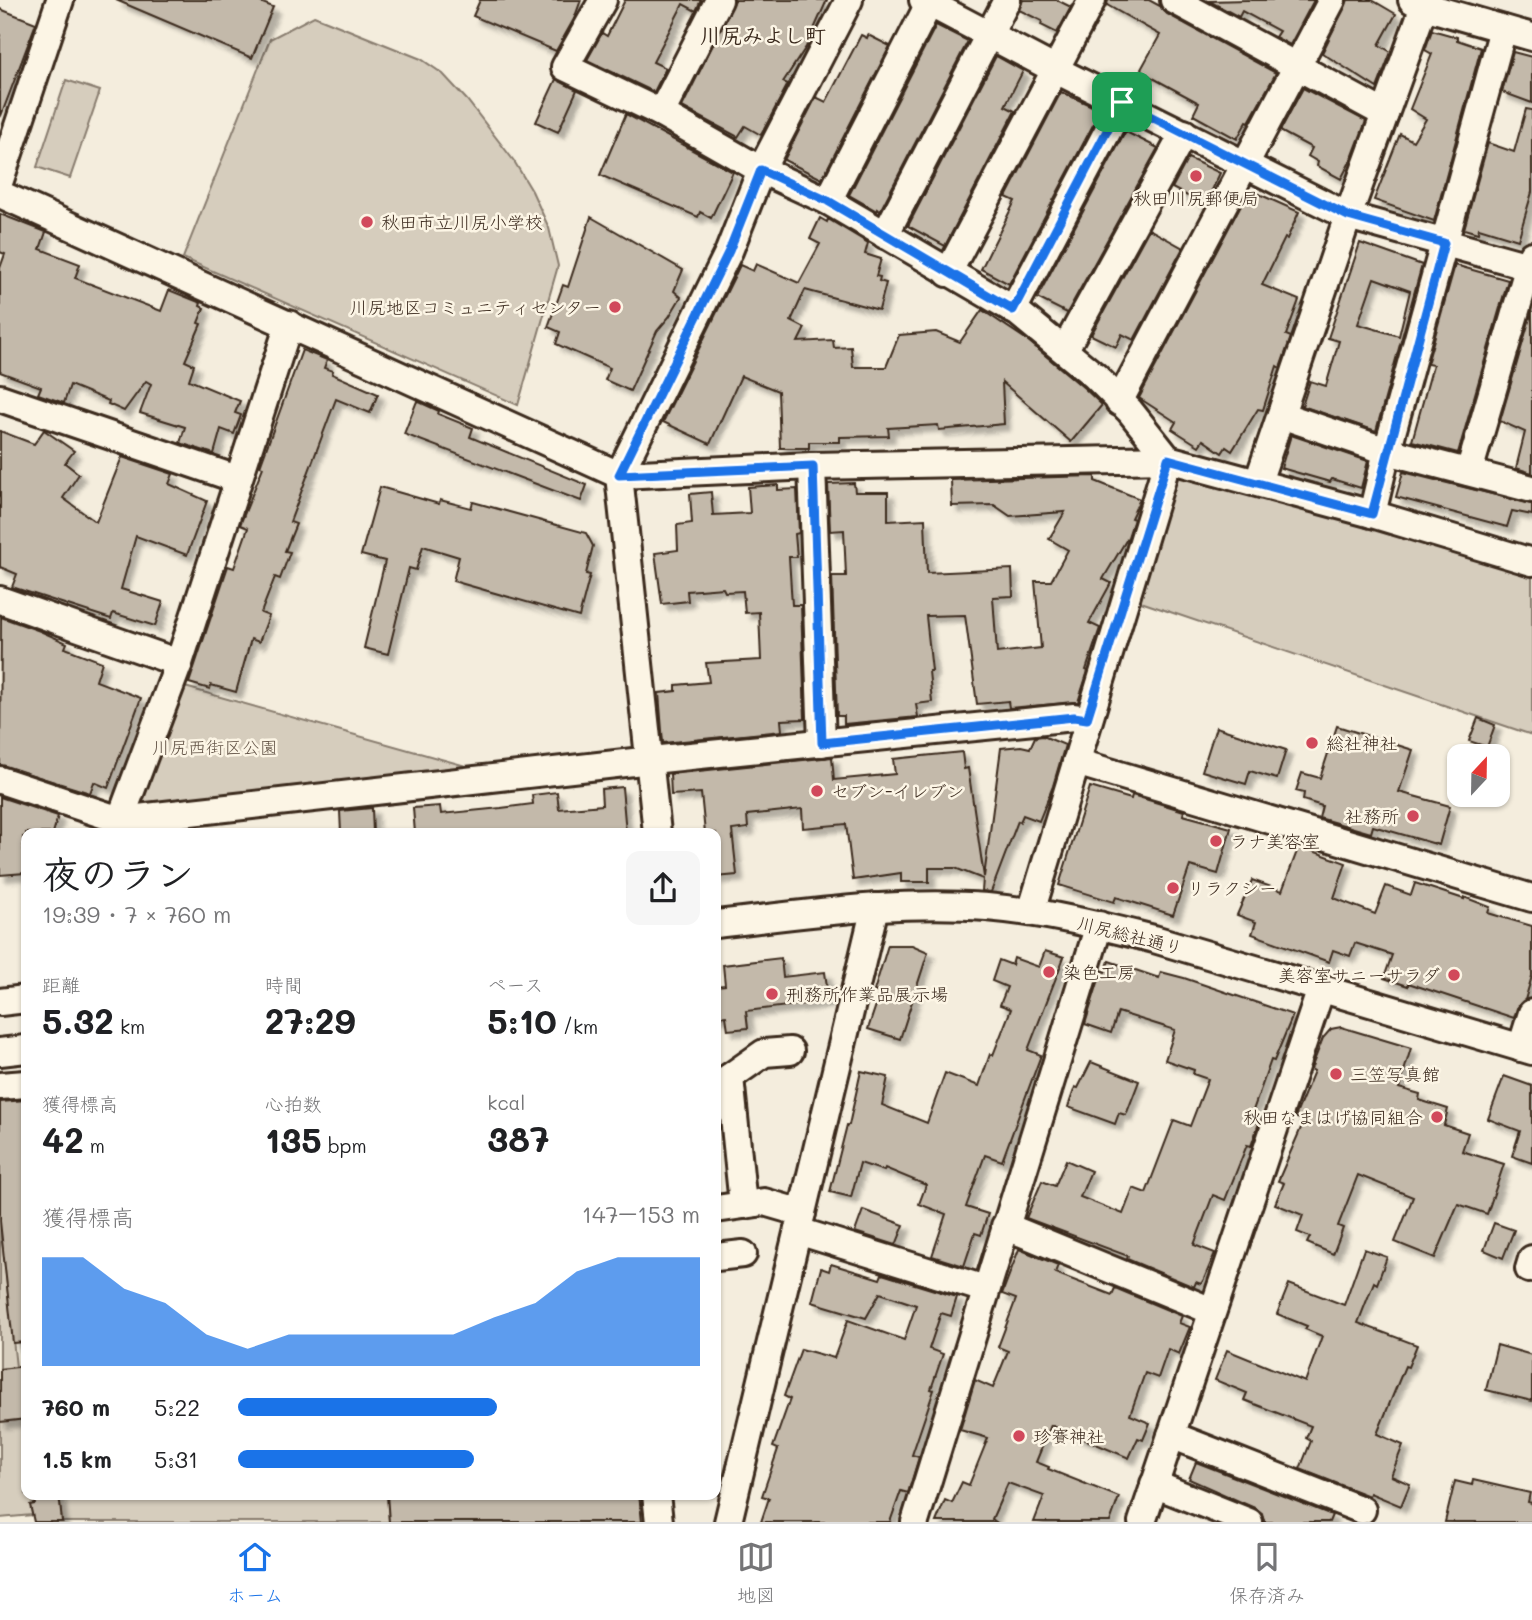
<!DOCTYPE html>
<html lang="ja">
<head>
<meta charset="utf-8">
<style>
	body { margin:0; font-family:Mali,"Klee One",sans-serif; background:#f6f6f6; color:#202124; height:100vh; display:flex; flex-direction:column; font-size:26px; white-space:nowrap }
	* { box-sizing:border-box; margin:0 }
	p { font-size:23px; color:#757577 }
	.icon { flex:none; width:38px; height:38px; fill:none; stroke:currentColor; stroke-width:2; stroke-linecap:round; stroke-linejoin:round }
	.map { position:relative; flex:1; overflow:hidden }
	.drawer { position:absolute; left:21px; top:828px; width:700px; height:672px; display:flex; flex-direction:column; background:#fff; border-radius:14px; box-shadow:0 2px 5px #0004 }
	.drawer>* { flex:none }
	.needle { width:46px; rotate:22deg }
	.tools { position:absolute; left:1447px; top:744px; display:grid; gap:14px }
	.tools a { display:grid; place-items:center; width:63px; height:63px; border-radius:14px; background:#fff; box-shadow:0 2px 5px #0004; font-size:35px }
	.pin { position:absolute; display:grid; place-items:center; width:60px; height:60px; color:#fff; margin:-30px; border-radius:14px; box-shadow:0 4px 10px #0006 }
	.round { display:grid; place-items:center; flex:none; width:74px; height:74px; border-radius:14px; background:#f6f6f6 }
	.summary { display:flex; align-items:center; justify-content:space-between; height:119px; padding:0 21px }
	h1 { font-size:38px; font-weight:700; line-height:52px }
	.metrics { display:grid; grid-template-columns:repeat(3,1fr); gap:10px; height:119px; padding:7px 21px }
	.metrics div { display:grid; align-content:center }
	.metrics b { font-size:35px; font-weight:700 }
	.metrics small { font-size:19px; font-weight:400 }
	.metrics p { font-size:19px }
	.chart { height:196px; padding:14px 21px }
	.chart p { display:flex; justify-content:space-between }
	.chart svg { width:100%; height:126px; margin-top:7px; fill:#1a73e8; opacity:.7 }
	ul { padding:0 21px; list-style:none; font-size:23px }
	li { display:grid; grid-template-columns:112px 84px 1fr; align-items:center; height:52px }
	li i { height:18px; border-radius:9px; background:#1a73e8 }
	.dock { display:flex; justify-content:space-around; align-items:center; height:98px; border-top:2px solid #e0e0e0; background:#fff; font-size:19px; color:#757577 }
	.dock a { display:grid; justify-items:center; gap:4px }
	.dock .current { color:#1a73e8 }
	.map>svg:first-child { display:block }
	.green { fill:#d6cdbd; stroke:#887c6e; stroke-width:2 }
	.building { fill:#c3b9aa; stroke:#3b2a1e; stroke-width:2; fill-rule:evenodd; filter:url(#shadow) }
	.lines { fill:none; stroke-linecap:round; stroke-linejoin:round }
	.minor-casing { stroke:#3b2a1e; stroke-width:32 }
	.minor { stroke:#fcf5e5; stroke-width:26 }
	.route-casing { stroke:#fff; stroke-width:14 }
	.route { stroke:#1a73e8; stroke-width:9 }
	.poi-dot { fill:#d1495b; stroke:#fcf5e5; stroke-width:2.5 }
	.labels { text-anchor:middle; dominant-baseline:central; stroke-width:5; stroke-linejoin:round; paint-order:stroke }
	.poi-label { font-size:18px; fill:#3b2a1e; stroke:#fcf5e5; text-anchor:start }
	.park-label { font-size:18px; fill:#625346; stroke:#fcf5e5 }
	.street-label { font-size:18px; fill:#3b2a1e; stroke:#fcf5e5 }
	.quarter-label { font-size:21px; font-weight:bold; fill:#3b2a1e; stroke:#fcf5e5 }
</style>
</head>
<body>
<div class="map">
<svg width="1532" height="1522" viewBox="0 0 1532 1522">
	<defs>
		<filter id="shadow"><feDropShadow dx="6" dy="6" stdDeviation="2" flood-color="#0004"/></filter>
	</defs>
	<rect width="100%" height="100%" fill="#f4eddd"/>
	<filter id="ink" filterUnits="userSpaceOnUse"><feTurbulence type="fractalNoise" baseFrequency=".0143" numOctaves="2"/><feDisplacementMap in="SourceGraphic" scale="14" xChannelSelector="R" yChannelSelector="G"/><feConvolveMatrix kernelMatrix="1 2 1 2 8 2 1 2 1" color-interpolation-filters="sRGB"/></filter>
	<g filter="url(#ink)">
		<!-- green -->
		<g class="green">
			<path d="M314,16L421,59L443,74L467,100L514,161L532,191L549,228L558,266L518,405L183,258L270,39Z"/>
			<path d="M66,80L100,91L70,178L37,167Z"/>
			<path d="M1181,473L1532,574V735L1135,600L1170,480Z"/>
			<path d="M185,687L487,772L141,803Z"/>
			<path d="M0,1221L16,1367L0,1369Z"/>
			<path d="M13,1384H22L26,1424V1494L49,1495L50,1503L31,1505L32,1515L0,1518V1422L17,1420Z"/>
			<path d="M59,1495H387L389,1522H62Z"/>
		</g>
		<!-- building -->
		<g class="building">
			<path d="M116,0H255L273,7L252,58Z"/>
			<path d="M480,0H581L574,19L556,51L473,16Z"/>
			<path d="M625,0H701L696,11L683,4L653,62L666,68L654,92L587,60L602,33L607,36Z"/>
			<path d="M735,0H827L806,47L783,82L788,84L761,135L745,126L738,137L682,107Z"/>
			<path d="M1023,0H1057L1071,7L1057,33L1041,25L1042,21L1019,10Z"/>
			<path d="M1108,0H1149L1160,6L1167,14L1276,73L1249,122L1247,121L1237,139L1193,115L1199,103L1140,71L1160,35L1107,5Z"/>
			<path d="M1247,0H1314L1290,45L1275,37L1279,31L1242,11L1239,17L1209,1Z"/>
			<path d="M1348,0H1372L1396,14L1379,45L1391,52L1377,88L1322,53Z"/>
			<path d="M0,9L36,23L1,116L0,115Z"/>
			<path d="M936,25L968,41L880,211L877,209V211L849,195Z"/>
			<path d="M1432,30L1457,37V40L1481,48L1434,221L1374,200L1400,134L1413,141L1426,119L1410,109L1432,54L1425,50Z"/>
			<path d="M861,35L867,38L868,35L890,46L822,179L784,160L816,97L826,102Z"/>
			<path d="M1513,52L1532,57V103L1502,92Z"/>
			<path d="M996,56L1023,71L1005,106L1015,111L945,246L908,226Z"/>
			<path d="M556,79L577,90L558,132L536,122Z"/>
			<path d="M1303,88L1366,121L1352,158L1341,179L1317,166L1318,162L1308,156L1312,148L1280,131Z"/>
			<path d="M1061,92L1101,110L1009,284L981,269L1015,201L1006,197Z"/>
			<path d="M1526,109L1532,110V192L1518,240L1479,228L1478,233L1464,229L1488,143L1514,152Z"/>
			<path d="M626,114L733,172L711,218L700,212L698,217L600,175Z"/>
			<path d="M1129,125L1126,132L1158,148L1067,313L1037,298Z"/>
			<path d="M1188,158L1220,173L1205,205L1172,188Z"/>
			<path d="M1252,191L1299,212L1287,239L1285,238L1262,285L1299,300L1286,335L1291,337L1280,368L1277,366L1263,410L1258,409L1232,451L1226,447L1222,453L1203,440L1199,446L1172,429L1176,422L1139,398L1244,199L1248,201Z"/>
			<path d="M0,214L46,232L40,249L80,264L75,278L161,311L169,290L201,303L200,306L204,308L198,323L201,324L185,361L194,365L189,380L240,401L235,413L241,415L234,434L221,429L214,454L180,443L185,427L140,413L151,384L146,381L124,411L108,404L109,401L70,385L64,403L38,394L41,387L0,372V268L5,254L0,252Z"/>
			<path d="M591,217L683,270L674,291L681,297L669,317L657,331L630,391L605,380L610,368L556,344L560,332L548,327L563,285L568,287Z"/>
			<path d="M820,218L827,222L828,219L868,243L865,254L881,259L876,276L880,277L879,281L886,283L879,310L805,290L791,321L805,328L798,342L833,340L834,348L851,347L853,367H886L899,335L936,332L960,342L982,310L1027,340L1084,388L1102,405L1071,442L1002,382L1004,424L939,430L938,425L888,428L889,436L840,437V442H809V448H780L778,391L741,376L710,444L663,422L740,265L753,271L756,264L799,283L820,244L810,239Z"/>
			<path d="M1149,229L1183,248L1134,340L1122,334L1116,347L1091,335Z"/>
			<path d="M1360,243L1422,265L1376,431L1302,406L1310,381L1326,386L1339,341L1328,338ZM1374,278L1410,291L1399,336L1358,324Z"/>
			<path d="M1455,265L1508,280L1458,453L1412,441L1433,365L1427,364Z"/>
			<path d="M1532,311V473L1516,468L1525,432L1500,421Z"/>
			<path d="M302,350L327,360L324,368L333,371L332,374L378,394L370,413L336,399L290,522L296,524L285,551L290,552L280,579L275,577L261,613L269,616L259,642L251,639L236,692L211,685L210,689L189,683L228,566L234,568L248,528L240,525L263,467L260,466Z"/>
			<path d="M417,401L439,411L438,414L473,428L470,437L587,485L581,501L404,434Z"/>
			<path d="M44,430L74,451L65,463L79,474L63,498L96,522L122,457L173,474L169,484L207,501L187,555L136,536L121,589L163,602L155,626L113,613L111,619L12,587L17,574L0,567V431L34,444Z"/>
			<path d="M1291,435L1368,461L1361,488L1332,479L1330,482L1281,468Z"/>
			<path d="M1403,472L1532,504V515L1512,511L1507,527L1396,497Z"/>
			<path d="M1095,476V481L1140,499L1131,518L1134,519L1128,537L1103,579L1111,583L1089,623L1100,628L1086,670L1088,671L1078,702L1009,708L1008,701L977,704L965,615L926,616L932,671H929L932,702L916,704L918,717L844,724V716H837L832,576H846L844,530L830,531L828,484L854,483L855,492H888V521L925,519L927,573L1012,569L1013,596L993,597L997,653L1041,648L1035,581H1051L1068,550L1049,539L1065,512L1010,516L994,505L952,506L951,480Z"/>
			<path d="M778,485V490L797,489L799,533L795,534L797,557H789L792,605H801L805,719L781,720L782,731L663,743L659,693L676,691V685L709,682L706,663L761,660L759,612L745,613L743,591L725,592L723,588L687,591L688,601L662,604L655,553L678,550L677,525L692,523L690,494L711,492L713,515L750,513L748,487Z"/>
			<path d="M380,487L439,504L440,500L471,508L473,502L586,533L593,546L586,574L590,575L579,617L453,581L459,557L423,546L416,570L409,568L388,654L364,648L385,561L361,555Z"/>
			<path d="M1,617L40,631L67,643L65,648L102,662L96,681L141,698L108,788L94,782L90,793L0,765Z"/>
			<path d="M1478,718L1495,725L1487,747L1469,741Z"/>
			<path d="M1337,726L1413,750L1399,792L1450,806L1439,845L1373,826L1371,833L1319,818L1322,806L1303,800L1304,793L1296,791L1302,773L1320,778Z"/>
			<path d="M1216,727L1286,750L1277,779L1250,771L1246,784L1202,771Z"/>
			<path d="M1043,736L1065,745L1053,786L1039,821L1023,815L1020,822L1018,821L991,892L982,891L983,879L955,868H929V882H901V873L853,880L846,824L803,828L802,809L747,815L748,828L732,830L737,875L716,877V833H705L701,793L671,795L670,774L832,757L834,780L895,774L893,759L962,752L964,769L968,768L984,877L1001,748L1021,746L1030,748L1035,737Z"/>
			<path d="M622,787L626,833H415L413,808L440,806L441,814L501,808L533,804L532,795L557,792L559,809L602,805L601,789Z"/>
			<path d="M1090,787L1131,799L1132,795L1184,811L1183,815L1231,828L1218,874L1190,866L1173,915L1116,897L1114,902L1059,885Z"/>
			<path d="M0,797L58,816L53,833H26V836L23,837L25,873L0,875Z"/>
			<path d="M372,808L373,833H341L340,811Z"/>
			<path d="M1299,846L1346,863L1334,898L1375,914L1386,886L1411,895L1415,883L1464,899V897L1490,907L1488,913L1532,926V976L1525,1000L1517,1008L1514,1018L1408,983V986L1384,978L1392,955L1355,943L1350,956L1333,950L1329,962L1252,934L1256,922L1237,915L1252,880L1282,891Z"/>
			<path d="M888,945H912L928,952L900,1039L868,1029L880,993L874,991Z"/>
			<path d="M1045,951L1064,957L1028,1050L1041,1055L1002,1161L985,1155L966,1207L988,1214L981,1235L975,1233L964,1266L932,1256L946,1214L919,1204L926,1185L885,1168L884,1171L860,1163L851,1197L830,1192L847,1125H849L861,1071L888,1077L882,1105L927,1123L945,1073L979,1086L990,1054L993,1055L1011,1009L1000,1005L1007,987L992,981L999,960L1012,965L1014,958L1039,967Z"/>
			<path d="M781,958L783,977L825,972L829,1001L746,1011L748,1028L728,1030L726,1016L716,1017V986L725,985L723,965Z"/>
			<path d="M1109,961L1159,978L1161,972L1184,978L1293,1015L1274,1061L1271,1060L1250,1119L1259,1123L1251,1146L1247,1145L1225,1200L1213,1195L1194,1245L1215,1253L1204,1279L1201,1284L1196,1282L1194,1287L1127,1259L1128,1256L1026,1218L1042,1181L1055,1186L1066,1160L1091,1171L1080,1197L1123,1214L1133,1188L1146,1193L1174,1120L1190,1126L1208,1079L1193,1074L1194,1070L1165,1060L1175,1030L1118,1012L1111,1033L1085,1024L1102,970L1105,972Z"/>
			<path d="M1341,1027L1411,1048L1399,1088L1420,1094L1419,1100L1448,1109L1444,1125L1468,1133L1462,1151L1504,1164L1487,1214L1458,1204L1435,1258L1395,1242L1413,1197L1358,1175L1338,1226L1343,1228L1333,1254L1307,1243L1310,1237L1297,1232L1303,1215L1275,1204L1284,1183L1278,1181L1304,1121L1295,1117L1314,1071L1311,1069L1323,1038L1331,1029Z"/>
			<path d="M1091,1062L1139,1081L1126,1115L1119,1113L1115,1124L1068,1107L1075,1087L1078,1088Z"/>
			<path d="M1504,1076L1532,1086V1163L1512,1156L1520,1131L1488,1119Z"/>
			<path d="M26,1100V1342L13,1343L0,1221V1102Z"/>
			<path d="M863,1210L904,1225L896,1245L855,1232Z"/>
			<path d="M1494,1223L1514,1230L1503,1258L1484,1250Z"/>
			<path d="M1019,1249L1058,1265L1055,1273L1112,1295L1115,1288L1182,1316L1179,1323L1190,1327L1179,1354L1168,1349L1158,1378L1145,1373L1130,1415L1150,1423L1143,1440L1138,1438L1129,1458L1051,1425L1036,1462L1049,1467L1048,1469L1119,1497L1110,1522H1034L1044,1496L1008,1483L992,1519L996,1522H936L945,1500L952,1503L962,1482L969,1485L988,1438L960,1430L975,1380L993,1388L1008,1351L998,1347L1016,1299L1002,1294Z"/>
			<path d="M1364,1249L1387,1257L1377,1284L1374,1282L1358,1323L1417,1345L1408,1367L1405,1366L1377,1434L1403,1445L1391,1476L1410,1484L1401,1506L1370,1493L1369,1496L1300,1469L1311,1441L1306,1438L1311,1426L1244,1400L1247,1393L1215,1380L1227,1350L1305,1382L1322,1336L1305,1329L1307,1326L1277,1314L1289,1284L1344,1305Z"/>
			<path d="M831,1264L880,1279L882,1274L957,1297L951,1316L941,1313L929,1349L943,1354L931,1389L934,1390L912,1455L919,1457L908,1493L901,1491L890,1522H761L769,1498L762,1496L778,1449L773,1447L790,1399L784,1396L801,1349L834,1358L848,1320L904,1340L916,1305L880,1293L866,1318L812,1302L821,1268L829,1271Z"/>
			<path d="M1497,1345L1532,1355V1401L1486,1390Z"/>
			<path d="M26,1366V1419L0,1422V1369Z"/>
			<path d="M1196,1462L1332,1515L1329,1522H1264L1262,1513L1255,1508L1189,1479Z"/>
			<path d="M1473,1480L1530,1493L1528,1502L1532,1503V1522H1445L1455,1481L1472,1485Z"/>
			<path d="M34,1494H59L62,1522H34L30,1505L35,1504Z"/>
			<path d="M387,1494H639L642,1522H389Z"/>
		</g>
		<g class="lines">
			<!-- minor casing -->
			<g class="minor-casing">
				<g id="minor">
					<path d="M603,0L565,67L661,113L761,170L828,201L1016,311L1095,376L1130,411L1168,459"/>
					<path d="M923,0L1054,69L1348,216L1532,267"/>
					<path d="M1174,0L1385,114"/>
					<path d="M1412,0L1424,6L1532,37"/>
					<path d="M661,113L719,0"/>
					<path d="M0,180L60,0"/>
					<path d="M0,194L619,475L812,466L1168,459L1372,514L1532,562"/>
					<path d="M828,201L931,0"/>
					<path d="M885,235L1007,0"/>
					<path d="M948,273L1092,0"/>
					<path d="M1013,310L1123,102"/>
					<path d="M1065,349L1184,133"/>
					<path d="M0,398L237,479"/>
					<path d="M1119,402L1332,0"/>
					<path d="M1281,415L1387,451L1532,489"/>
					<path d="M812,466L822,743"/>
					<path d="M1469,472L1532,255"/>
					<path d="M1258,482L1348,216L1424,6L1429,0"/>
					<path d="M1372,514L1387,451L1503,29"/>
					<path d="M0,600L179,663"/>
					<path d="M1076,762L1532,898"/>
					<path d="M0,780L120,820L651,760L1074,717L1088,719"/>
					<path d="M121,833L120,820L179,663L289,324"/>
					<path d="M657,833L619,475L729,251L761,170L849,0"/>
					<path d="M1031,912L1168,459"/>
					<path d="M716,924C805,914 897,900 987,907C1044,912 1099,925 1154,939L1532,1051"/>
					<path d="M0,1002L26,999"/>
					<path d="M1521,1048L1532,1013"/>
					<path d="M0,1052L26,1049"/>
					<path d="M730,1077L743,1205"/>
					<path d="M0,1086L26,1084"/>
					<path d="M717,1086L764,1053L790,1051"/>
					<path d="M716,1209L764,1202L802,1213"/>
					<path d="M1005,1226L1212,1311"/>
					<path d="M798,1231L985,1289"/>
					<path d="M716,1257L743,1254"/>
					<path d="M1529,1269L1532,1259"/>
					<path d="M1171,1435L1362,1510"/>
					<path d="M1154,1484L1249,1522"/>
					<path d="M656,1494L659,1522"/>
					<path d="M728,1522L875,907"/>
					<path d="M915,1522L1099,925"/>
					<path d="M1142,1522L1321,989"/>
				</g>
			</g>
			<!-- minor -->
			<use href="#minor" class="minor"/>
		</g>
	</g>
	<g class="lines" filter="url(#ink)">
		<!-- route casing -->
		<g class="route-casing">
			<path id="route" d="M1122,102L1348,216L1444,243L1372,514L1168,459L1087,719L1074,717L822,743L813,466L619,475L729,251L761,170L828,201L1013,310Z"/>
		</g>
		<!-- route -->
		<use href="#route" class="route"/>
	</g>
	<!-- markers -->
	<g class="poi-dot">
		<circle cx="1196" cy="176" r="7"/>
		<circle cx="367" cy="222" r="7"/>
		<circle cx="615" cy="307" r="7"/>
		<circle cx="1312" cy="743" r="7"/>
		<circle cx="817" cy="791" r="7"/>
		<circle cx="1413" cy="816" r="7"/>
		<circle cx="1216" cy="841" r="7"/>
		<circle cx="1173" cy="888" r="7"/>
		<circle cx="1049" cy="972" r="7"/>
		<circle cx="1454" cy="975" r="7"/>
		<circle cx="772" cy="994" r="7"/>
		<circle cx="1336" cy="1074" r="7"/>
		<circle cx="1437" cy="1117" r="7"/>
		<circle cx="1019" cy="1436" r="7"/>
	</g>
	<g class="labels">
		<!-- poi labels -->
		<g class="poi-label">
			<text x="1196" y="198" text-anchor="middle">秋田川尻郵便局</text>
			<text x="381" y="222">秋田市立川尻小学校</text>
			<text x="601" y="307" text-anchor="end">川尻地区コミュニティセンター</text>
			<text x="1326" y="743">総社神社</text>
			<text x="831" y="791">セブン-イレブン</text>
			<text x="1399" y="816" text-anchor="end">社務所</text>
			<text x="1230" y="841">ラナ美容室</text>
			<text x="1187" y="888">リラクシー</text>
			<text x="1063" y="972">染色工房</text>
			<text x="1440" y="975" text-anchor="end">美容室サニーサラダ</text>
			<text x="786" y="994">刑務所作業品展示場</text>
			<text x="1350" y="1074">三笠写真館</text>
			<text x="1423" y="1117" text-anchor="end">秋田なまはげ協同組合</text>
			<text x="1033" y="1436">珍賽神社</text>
		</g>
		<!-- park labels -->
		<g class="park-label">
			<text x="215" y="747">川尻西街区公園</text>
		</g>
		<!-- street labels -->
		<g class="street-label">
			<text transform="translate(1130 935) rotate(14)">川尻総社通り</text>
		</g>
		<!-- quarter labels -->
		<g class="quarter-label">
			<text x="763" y="34">川尻みよし町</text>
		</g>
	</g>
</svg>
<div class="tools">
<a><svg class="needle" viewBox="-14 -14 28 28"><path d="M0-13l5 13h-10z" fill="#e53935"/><path d="M0 13l5-13h-10z" fill="#757577"/></svg></a>
</div>
<div class="pin" style="left:1122px;top:102px;background:#1e9e55"><svg class="icon" aria-label="arrive" viewBox="0 0 24 24"><path d="M6 21V4h12l-3 4 3 4H6"/></svg></div>
<section class="drawer">
<div class="summary"><div><h1>夜のラン</h1><p>19:39 · 7 × 760 m</p></div><a class="round"><svg class="icon" aria-label="share" viewBox="0 0 24 24"><path d="M12 15V3M7 8l5-5 5 5M5 13v7h14v-7"/></svg></a></div>
<div class="metrics">
<div><p>距離</p><b>5.32<small> km</small></b></div>
<div><p>時間</p><b>27:29</b></div>
<div><p>ペース</p><b>5:10<small> /km</small></b></div>
</div>
<div class="metrics">
<div><p>獲得標高</p><b>42<small> m</small></b></div>
<div><p>心拍数</p><b>135<small> bpm</small></b></div>
<div><p>kcal</p><b>387</b></div>
</div>
<div class="chart"><p><span>獲得標高</span>147–153 m</p>
<svg viewBox="0 0 160 44" preserveAspectRatio="none"><path d="M0 44V6L10 6L20 17L30 22L40 33L50 38L60 33L70 33L80 33L90 33L100 33L110 27L120 22L130 11L140 6L150 6L160 6V44z"/></svg>
</div>
<ul>
<li><b>760 m</b>5:22<i style="width:56%"></i></li>
<li><b>1.5 km</b>5:31<i style="width:51%"></i></li>
</ul>
</section>
</div>
<nav class="dock">
<a class="current"><svg class="icon" aria-label="home" viewBox="0 0 24 24"><path d="M3 11l9-7 9 7M6 9v11h12V9"/></svg>ホーム</a>
<a><svg class="icon" aria-label="map" viewBox="0 0 24 24"><path d="M3 6l6-2 6 2 6-2v14l-6 2-6-2-6 2zM9 4v14M15 6v14"/></svg>地図</a>
<a><svg class="icon" aria-label="saved" viewBox="0 0 24 24"><path d="M7 4h10v16l-5-4-5 4z"/></svg>保存済み</a>
</nav>
</body>
</html>
